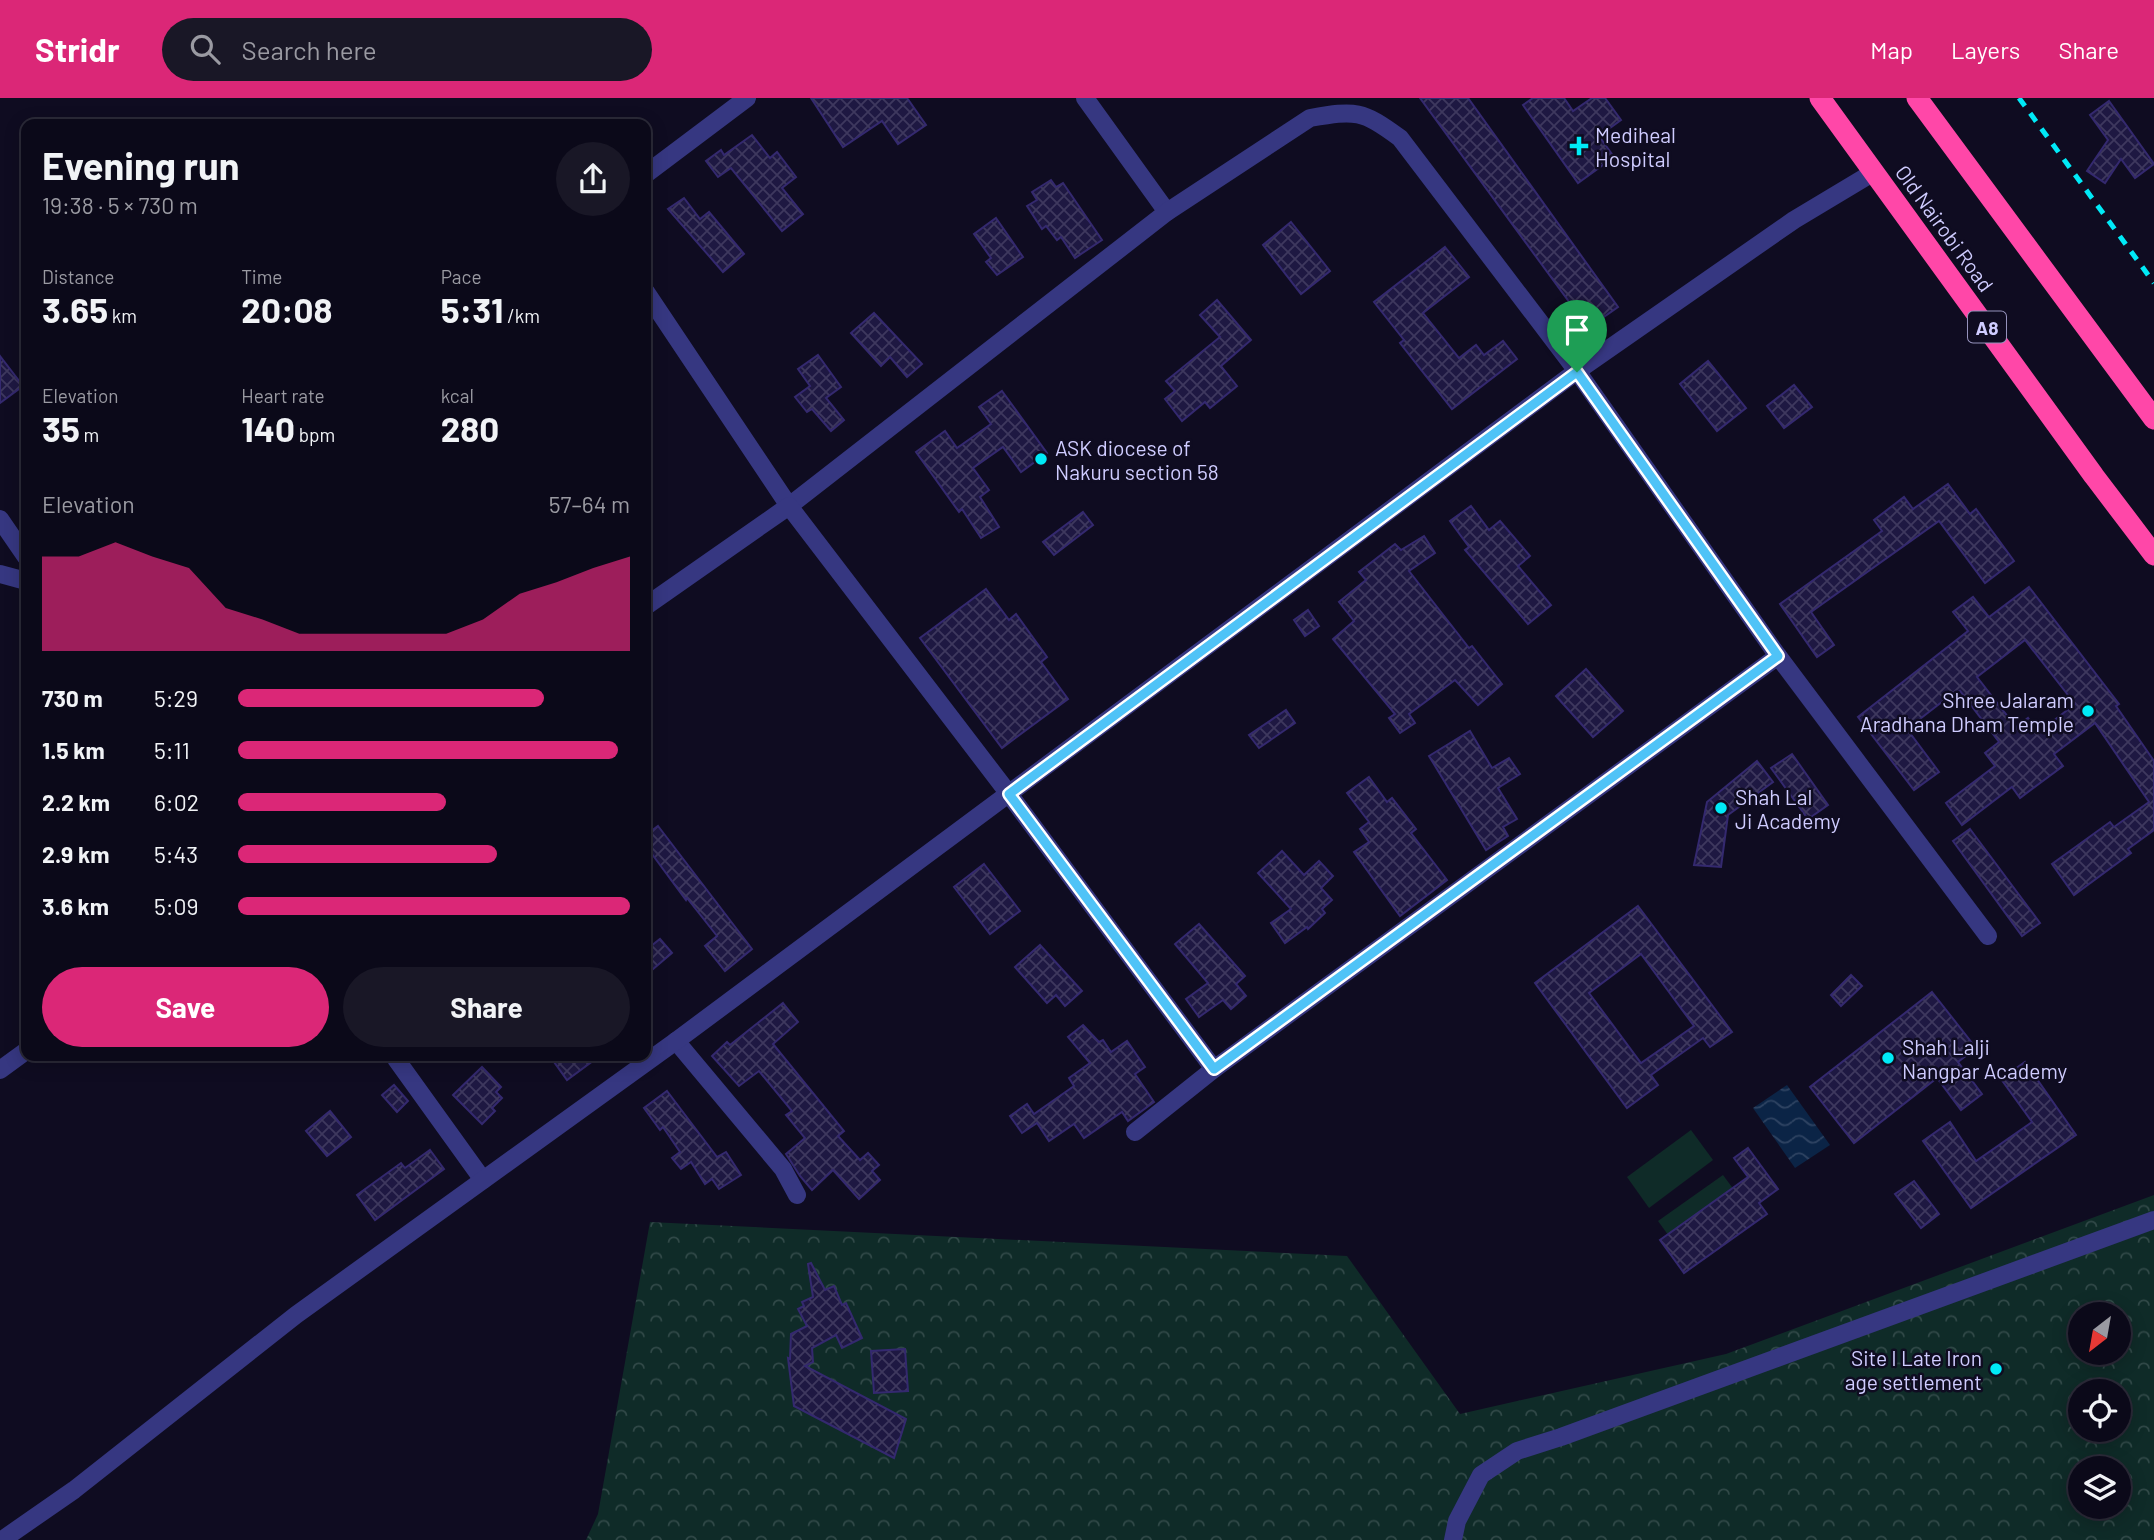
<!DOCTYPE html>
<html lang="en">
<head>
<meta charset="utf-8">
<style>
	body { margin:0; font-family:Barlow,sans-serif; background:#191726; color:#f1f3f6; height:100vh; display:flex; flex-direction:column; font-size:26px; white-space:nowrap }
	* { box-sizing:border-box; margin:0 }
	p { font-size:23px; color:#9a9aa2 }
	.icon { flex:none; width:38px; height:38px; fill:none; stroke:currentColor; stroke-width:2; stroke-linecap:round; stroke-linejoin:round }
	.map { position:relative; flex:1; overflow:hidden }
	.panel { position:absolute; left:21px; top:21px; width:630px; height:942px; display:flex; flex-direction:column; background:#0b0919; border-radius:14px; box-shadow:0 4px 18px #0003,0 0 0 2px #2b2a38 }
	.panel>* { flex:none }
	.needle { width:46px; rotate:211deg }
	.fabs { position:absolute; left:2068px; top:1204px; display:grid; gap:14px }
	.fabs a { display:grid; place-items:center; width:63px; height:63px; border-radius:50%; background:#0b0919; box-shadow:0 4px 18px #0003,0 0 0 2px #2b2a38; font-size:35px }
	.pin { position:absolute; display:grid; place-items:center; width:60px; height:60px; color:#fff; margin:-72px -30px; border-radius:50% 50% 50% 0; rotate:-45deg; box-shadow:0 0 7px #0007 }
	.pin .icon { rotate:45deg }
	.round { display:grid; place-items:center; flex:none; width:74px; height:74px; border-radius:37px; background:#191726 }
	.summary { display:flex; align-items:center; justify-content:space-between; height:119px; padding:0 21px }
	h1 { font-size:38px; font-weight:700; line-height:52px }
	.stats { display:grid; grid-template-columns:repeat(3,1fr); gap:10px; height:119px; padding:7px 21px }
	.stats div { display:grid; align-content:center }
	.stats b { font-size:35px; font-weight:700 }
	.stats small { font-size:19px; font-weight:400 }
	.stats p { font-size:19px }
	.chart { height:196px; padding:14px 21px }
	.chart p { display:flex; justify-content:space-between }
	.chart svg { width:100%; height:126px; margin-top:7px; fill:#db2777; opacity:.7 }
	.primary-button { display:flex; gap:14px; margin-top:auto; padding:14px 21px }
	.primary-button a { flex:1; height:80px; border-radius:42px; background:#db2777; color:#fff; font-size:28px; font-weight:700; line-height:80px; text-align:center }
	.primary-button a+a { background:#191726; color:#f1f3f6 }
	ul { padding:0 21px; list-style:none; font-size:23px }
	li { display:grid; grid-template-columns:112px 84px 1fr; align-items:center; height:52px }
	li i { height:18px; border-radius:9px; background:#db2777 }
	header { display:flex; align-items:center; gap:42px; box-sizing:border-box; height:98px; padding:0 35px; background:#db2777; color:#fff }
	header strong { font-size:33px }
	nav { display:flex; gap:38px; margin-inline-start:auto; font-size:24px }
	.search { width:490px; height:63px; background:#191726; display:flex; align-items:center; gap:18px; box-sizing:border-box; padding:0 24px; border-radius:38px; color:#9a9aa2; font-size:26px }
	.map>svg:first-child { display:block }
	.grass { fill:#0f2b28 }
	.park { fill:url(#park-crowns); fill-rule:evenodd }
	.water { fill:url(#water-waves) }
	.building { fill:url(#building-cross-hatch); stroke:#34296f; stroke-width:2; fill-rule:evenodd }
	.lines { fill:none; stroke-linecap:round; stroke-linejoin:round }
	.minor { stroke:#363781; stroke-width:18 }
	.highway { stroke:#ff47a8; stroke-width:21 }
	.rail { stroke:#00eaf7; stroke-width:5; stroke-dasharray:10 9; stroke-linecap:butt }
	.route-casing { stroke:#fff; stroke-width:14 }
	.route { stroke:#4fc3f7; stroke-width:9 }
	.poi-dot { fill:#00eaf7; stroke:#0f0c21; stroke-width:2.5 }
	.labels { text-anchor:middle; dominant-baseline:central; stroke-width:5; stroke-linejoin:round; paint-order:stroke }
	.shield { fill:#0f0c21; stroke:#9592bc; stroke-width:2 }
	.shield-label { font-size:19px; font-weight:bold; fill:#cfccff }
	.poi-label { font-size:21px; fill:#cfccff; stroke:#0f0c21; text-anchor:start }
	.street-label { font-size:21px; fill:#cfccff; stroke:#0f0c21 }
</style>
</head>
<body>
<header>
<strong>Stridr</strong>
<div class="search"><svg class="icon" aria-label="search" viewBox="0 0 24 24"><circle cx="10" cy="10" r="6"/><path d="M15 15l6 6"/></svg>Search here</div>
<nav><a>Map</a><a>Layers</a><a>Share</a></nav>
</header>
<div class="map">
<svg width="2154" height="1442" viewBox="0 0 2154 1442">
	<defs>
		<pattern id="park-crowns" width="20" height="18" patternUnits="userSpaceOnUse" patternTransform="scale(1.75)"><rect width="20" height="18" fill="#0f2b28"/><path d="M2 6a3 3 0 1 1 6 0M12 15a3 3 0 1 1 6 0" fill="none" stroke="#314948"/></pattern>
		<pattern id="water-waves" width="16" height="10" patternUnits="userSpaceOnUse" patternTransform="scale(1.75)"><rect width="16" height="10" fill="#0b2446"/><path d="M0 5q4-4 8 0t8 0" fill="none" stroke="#2e4362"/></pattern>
		<pattern id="building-cross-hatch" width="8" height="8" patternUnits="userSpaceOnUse" patternTransform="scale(1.75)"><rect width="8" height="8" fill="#1e1842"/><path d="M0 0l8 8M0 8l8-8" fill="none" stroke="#3e385e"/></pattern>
	</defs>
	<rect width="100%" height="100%" fill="#0f0c21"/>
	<!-- grass -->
	<g class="grass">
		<path d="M1691,1032L1713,1062L1649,1110L1627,1079Z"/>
		<path d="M1723,1077L1746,1108L1681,1155L1658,1123Z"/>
	</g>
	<!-- park -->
	<path class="park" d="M2154,1097V1442H586L598,1416L650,1124L1347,1158L1460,1316L1726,1256ZM2081,1216H2119V1255H2081ZM2081,1293H2119V1332H2081ZM2081,1370H2119V1409H2081Z"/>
	<!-- water -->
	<path class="water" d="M1787,987L1830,1047L1795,1070L1753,1010Z"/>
	<!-- building -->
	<g class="building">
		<path d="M811,0H907L926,27L898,46L882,23L843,49Z"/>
		<path d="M1420,0H1468L1618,209L1581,235L1568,217L1575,212Z"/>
		<path d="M1533,0H1564L1573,13L1592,0H1605L1621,22L1599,38L1614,59L1578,85L1523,7Z"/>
		<path d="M2109,3L2154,66L2135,80L2121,61L2105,85L2087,73L2108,42L2090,17Z"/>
		<path d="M752,37L770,60L777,54L796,79L782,90L803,116L782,133L731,70L718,79L706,63L721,52L724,57Z"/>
		<path d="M1051,82L1056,89L1063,85L1102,142L1075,160L1061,139L1057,142L1046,128L1042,131L1027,108L1037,102L1032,94Z"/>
		<path d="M684,100L700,121L709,114L744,156L723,174L668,111Z"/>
		<path d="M996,120L1023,159L997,177L986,164L991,160L974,136Z"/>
		<path d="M1291,124L1330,173L1301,196L1263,147Z"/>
		<path d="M1445,149L1469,179L1423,215L1459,260L1476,247L1484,257L1503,243L1517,261L1452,311L1400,245L1404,242L1374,204Z"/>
		<path d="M1217,202L1251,242L1221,268L1237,288L1210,310L1205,304L1182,323L1165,301L1175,293L1166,283L1220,239L1200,217Z"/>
		<path d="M874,215L922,266L907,279L890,259L881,268L851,235Z"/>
		<path d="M818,257L841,289L826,300L844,322L831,333L812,311L807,314L795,299L810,288L798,271Z"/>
		<path d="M0,258L23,288L0,305Z"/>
		<path d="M1708,263L1746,310L1717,333L1680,286Z"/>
		<path d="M1794,287L1812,309L1784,330L1767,308Z"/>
		<path d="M1002,293L1047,355L1021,374L1003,349L973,370L989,392L980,399L999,429L981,440L962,411L959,414L916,354L945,333L957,350L991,326L979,309Z"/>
		<path d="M1948,386L1970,416L1976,411L2014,463L1985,485L1939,423L1811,514L1834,547L1817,559L1780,506L1882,433L1874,422L1904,399L1913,411Z"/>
		<path d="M1471,408L1489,432L1500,423L1530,458L1518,468L1551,507L1528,526L1465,452L1469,449L1450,423Z"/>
		<path d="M1083,414L1093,427L1054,457L1043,444Z"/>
		<path d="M1424,438L1435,455L1409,473L1469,550L1472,548L1502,586L1478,607L1455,582L1409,616L1415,625L1400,635L1389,620L1395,616L1333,541L1354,523L1339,504L1366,482L1359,474L1395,446L1401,452Z"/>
		<path d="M2029,489L2119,606L2116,608L2154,663V732L2128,751L2131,755L2074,797L2052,766L2110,724L2114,729L2149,704L2095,625L2054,656L2063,668L2020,700L2012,689L1962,727L1946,705L1995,668L1985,655L1999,644L1960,593L1957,594L1956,593L1907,631L1939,674L1914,692L1858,619L1968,533L1953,514L1973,499L1989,519ZM2025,542L2075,606L2039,634L2028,620L2016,629L1977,579Z"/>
		<path d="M986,491L1009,522L1016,516L1047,559L1041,564L1068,601L1002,650L920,540Z"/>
		<path d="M1308,512L1319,528L1305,538L1294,522Z"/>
		<path d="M1586,571L1623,613L1593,639L1556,598Z"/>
		<path d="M1286,612L1295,625L1259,650L1249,637Z"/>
		<path d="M1470,633L1492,670L1509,660L1520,676L1498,690L1517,721L1503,729L1508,738L1486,752L1429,658Z"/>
		<path d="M1792,656L1828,707L1808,721L1771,670Z"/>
		<path d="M1757,663L1773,684L1728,717L1721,769L1694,767L1707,704Z"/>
		<path d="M1369,679L1387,704L1392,700L1416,731L1411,735L1447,782L1400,818L1354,754L1369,744L1360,731L1369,724L1347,695Z"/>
		<path d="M658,728L752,851L725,873L705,848L717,838L687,800L686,802L646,748V737Z"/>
		<path d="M1970,731L2040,825L2022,838L1953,743Z"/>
		<path d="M1282,753L1304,777L1319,763L1333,778L1321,790L1332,802L1322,811L1325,815L1308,831L1307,829L1285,845L1271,825L1291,811L1258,775Z"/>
		<path d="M984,766L1020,813L990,836L954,789Z"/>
		<path d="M1638,808L1732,934L1710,949L1703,940L1651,977L1658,987L1627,1010L1535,885ZM1641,856L1694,928L1641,965L1589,895Z"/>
		<path d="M1199,826L1245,878L1236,886L1246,898L1231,911L1223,902L1199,919L1186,901L1208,885L1175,846Z"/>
		<path d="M660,841L672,855L646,877V852Z"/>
		<path d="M1040,847L1082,893L1065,908L1056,897L1047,905L1015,869Z"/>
		<path d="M1851,877L1862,888L1841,908L1831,897Z"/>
		<path d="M1932,894L1976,950L1958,964L1982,996L1961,1012L1937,980L1854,1045L1810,989Z"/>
		<path d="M783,905L798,924L773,946L844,1033L838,1038L860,1062L868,1055L879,1067L872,1073L880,1082L859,1101L833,1072L812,1092L800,1078L786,1056L805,1040L786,1017L792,1013L759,973L739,988L712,958L727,944L730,947Z"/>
		<path d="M1083,927L1099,944L1103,942L1111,954L1127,943L1145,969L1135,976L1154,1004L1128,1023L1122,1014L1084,1040L1074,1026L1049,1043L1037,1025L1022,1035L1010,1018L1027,1006L1034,1016L1074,988L1069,980L1090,965L1068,939Z"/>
		<path d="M549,957H601L567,982Z"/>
		<path d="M2025,964L2076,1037L1971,1110L1923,1043L1950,1024L1976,1063L2032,1024L2001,981Z"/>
		<path d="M482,969L501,989L496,994L502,1000L492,1010L495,1013L482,1026L453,997Z"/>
		<path d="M394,987L408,1003L397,1014L382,997Z"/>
		<path d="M667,993L717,1059L726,1054L741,1077L719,1091L712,1081L705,1086L691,1064L681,1071L672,1060L680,1054L663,1029L660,1032L644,1010Z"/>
		<path d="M330,1013L351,1039L327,1058L306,1033Z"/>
		<path d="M1748,1050L1778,1091L1759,1105L1767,1116L1684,1175L1660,1142L1748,1079L1734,1060Z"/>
		<path d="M430,1052L444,1071L375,1122L357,1097L401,1065L405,1070Z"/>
		<path d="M1914,1083L1939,1116L1921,1130L1895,1096Z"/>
		<path d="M811,1165L825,1192L834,1188L842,1207L846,1205L862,1240L842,1250L836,1237L812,1250L813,1264L805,1268L906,1321L894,1360L794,1308L788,1260L790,1261L791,1236L807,1228L798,1211L804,1208L802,1204L813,1199L808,1166Z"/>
		<path d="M905,1251L908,1293L874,1295L871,1253Z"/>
	</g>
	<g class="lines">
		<!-- minor -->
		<g class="minor">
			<path d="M1085,0L1167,114"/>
			<path d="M646,76L747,0"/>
			<path d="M646,194L789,408L1167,114L1310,20C1356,12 1362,12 1400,40L1577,273L1778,558L1214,971L1135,1034"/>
			<path d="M0,421L26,459"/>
			<path d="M0,476L26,483"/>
			<path d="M646,508L789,408L1009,696L1214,971"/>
			<path d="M1778,558L1988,838"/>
			<path d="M676,943L783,1071L797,1097"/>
			<path d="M396,961L483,1082"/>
			<path d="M0,972L26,953"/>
			<path d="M2,1442L74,1392L296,1217L676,943L1577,273L1794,122L1874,74"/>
			<path d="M1453,1442L1457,1423L1481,1377L1517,1353L1561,1339L2154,1122"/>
		</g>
		<!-- highway -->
		<g class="highway">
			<path d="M1820,0L2094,378L2154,457"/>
			<path d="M1917,0L2154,321"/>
		</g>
		<!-- rail -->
		<path class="rail" d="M2019,0L2154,185"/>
	</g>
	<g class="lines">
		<!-- route casing -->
		<g class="route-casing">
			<path id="route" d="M1577,274L1778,558L1214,971L1009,696Z"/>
		</g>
		<!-- route -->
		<use href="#route" class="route"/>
	</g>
	<!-- markers -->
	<g class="poi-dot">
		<path d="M1575.5 37.5h7v7h7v7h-7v7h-7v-7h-7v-7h7z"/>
		<circle cx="1041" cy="361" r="7"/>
		<circle cx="2088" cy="613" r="7"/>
		<circle cx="1721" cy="710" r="7"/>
		<circle cx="1888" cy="960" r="7"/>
		<circle cx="1996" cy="1271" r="7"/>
	</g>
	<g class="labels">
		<!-- shield labels -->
		<rect class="shield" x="1968" y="213.5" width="38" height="31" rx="5"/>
		<g class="shield-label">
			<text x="1987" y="229">A8</text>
		</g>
		<!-- poi labels -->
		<g class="poi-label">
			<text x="1595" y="36">Mediheal<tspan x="1595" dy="24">Hospital</tspan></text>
			<text x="1055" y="349">ASK diocese of<tspan x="1055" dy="24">Nakuru section 58</tspan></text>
			<text x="2074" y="601" text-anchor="end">Shree Jalaram<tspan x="2074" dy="24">Aradhana Dham Temple</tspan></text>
			<text x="1735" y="698">Shah Lal<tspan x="1735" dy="24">Ji Academy</tspan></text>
			<text x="1902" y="948">Shah Lalji<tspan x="1902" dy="24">Nangpar Academy</tspan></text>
			<text x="1982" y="1259" text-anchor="end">Site I Late Iron<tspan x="1982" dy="24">age settlement</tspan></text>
		</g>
		<!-- street labels -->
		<g class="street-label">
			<text transform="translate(1945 130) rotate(54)">Old Nairobi Road</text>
		</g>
	</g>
</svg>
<div class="fabs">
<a><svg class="needle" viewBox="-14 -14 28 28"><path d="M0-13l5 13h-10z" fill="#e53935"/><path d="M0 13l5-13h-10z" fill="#9a9aa2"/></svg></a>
<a><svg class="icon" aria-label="locate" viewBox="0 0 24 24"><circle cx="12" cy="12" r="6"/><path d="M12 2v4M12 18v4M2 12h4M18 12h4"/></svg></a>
<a><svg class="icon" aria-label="layers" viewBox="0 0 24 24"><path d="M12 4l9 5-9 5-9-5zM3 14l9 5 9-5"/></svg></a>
</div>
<div class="pin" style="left:1577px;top:274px;background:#1e9e55"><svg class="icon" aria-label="arrive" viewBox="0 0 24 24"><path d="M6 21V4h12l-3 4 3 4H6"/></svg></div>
<section class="panel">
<div class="summary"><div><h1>Evening run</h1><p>19:38 · 5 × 730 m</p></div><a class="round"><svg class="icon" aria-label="share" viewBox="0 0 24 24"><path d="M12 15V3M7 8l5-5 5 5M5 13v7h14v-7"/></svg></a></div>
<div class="stats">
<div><p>Distance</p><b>3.65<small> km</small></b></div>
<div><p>Time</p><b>20:08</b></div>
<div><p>Pace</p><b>5:31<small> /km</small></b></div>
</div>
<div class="stats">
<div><p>Elevation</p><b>35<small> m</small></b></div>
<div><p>Heart rate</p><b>140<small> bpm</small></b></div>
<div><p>kcal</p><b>280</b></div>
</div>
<div class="chart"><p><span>Elevation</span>57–64 m</p>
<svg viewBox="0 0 160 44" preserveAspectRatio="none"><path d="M0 44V11L10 11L20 6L30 11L40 15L50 29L60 33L70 38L80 38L90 38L100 38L110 38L120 33L130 24L140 20L150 15L160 11V44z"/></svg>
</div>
<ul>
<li><b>730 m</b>5:29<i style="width:78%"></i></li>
<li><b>1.5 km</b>5:11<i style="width:97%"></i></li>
<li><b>2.2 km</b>6:02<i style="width:53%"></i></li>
<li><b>2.9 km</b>5:43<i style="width:66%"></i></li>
<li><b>3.6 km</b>5:09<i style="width:100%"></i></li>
</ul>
<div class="primary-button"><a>Save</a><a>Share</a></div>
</section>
</div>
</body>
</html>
